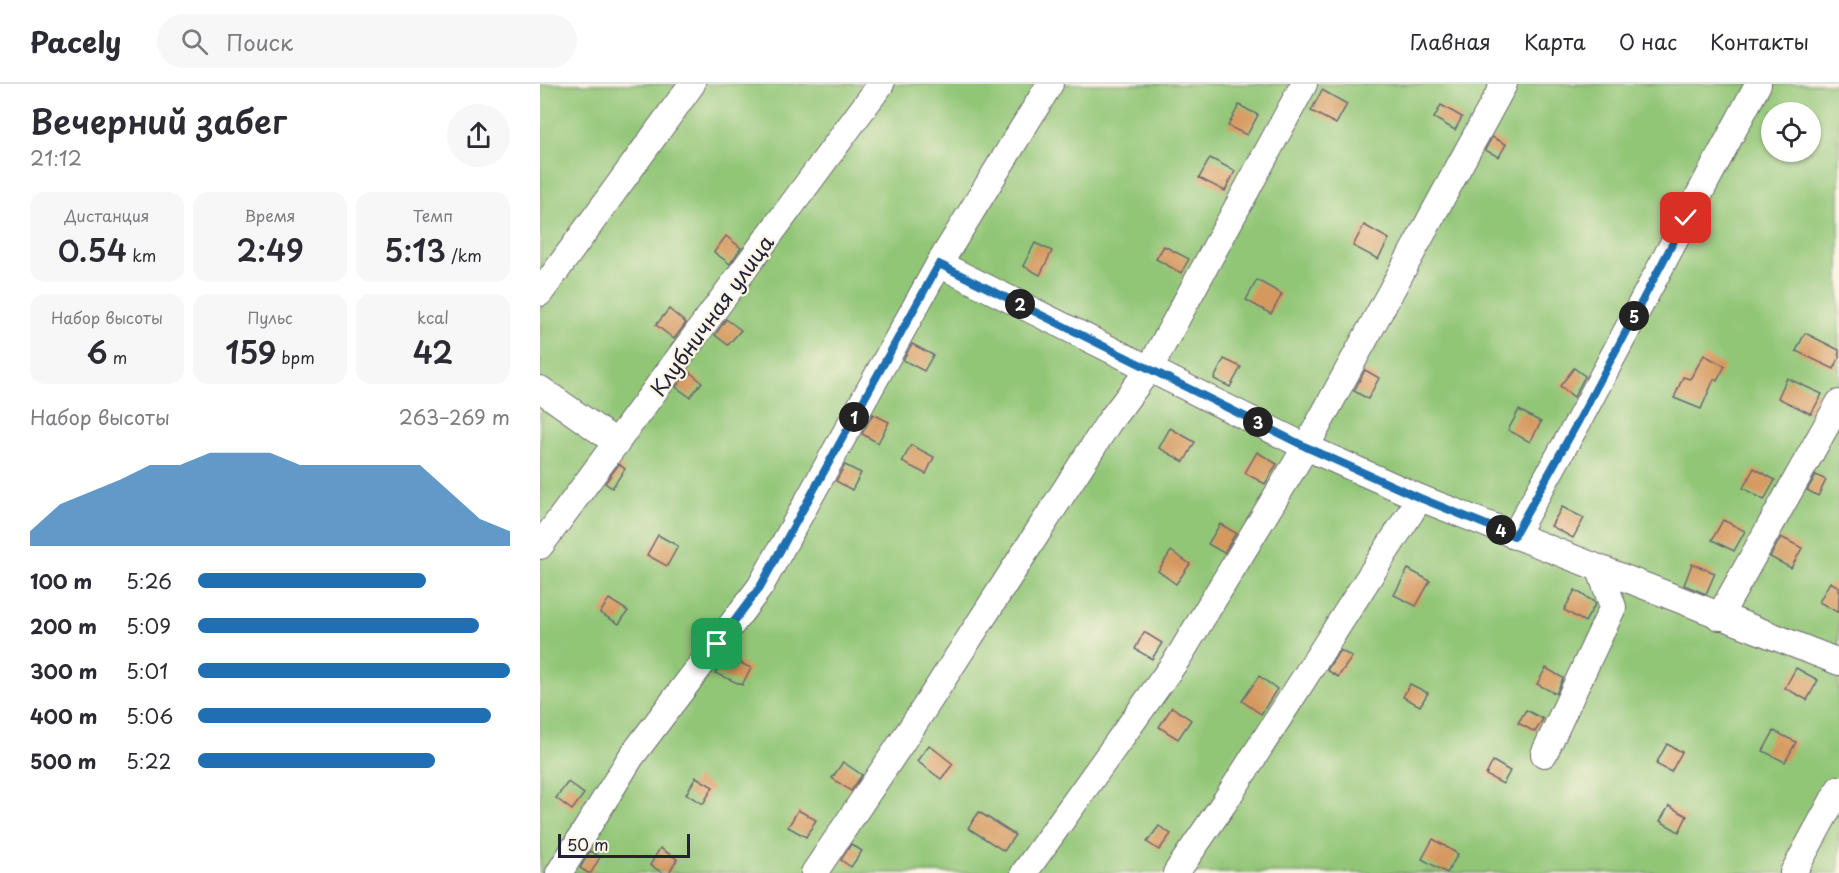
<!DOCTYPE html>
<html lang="ru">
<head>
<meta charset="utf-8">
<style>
	body { margin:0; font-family:"Playpen Sans",sans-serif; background:#f7f7f7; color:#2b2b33; height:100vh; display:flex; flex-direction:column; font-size:22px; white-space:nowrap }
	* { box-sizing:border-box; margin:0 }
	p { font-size:20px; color:#7c7c81 }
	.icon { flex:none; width:33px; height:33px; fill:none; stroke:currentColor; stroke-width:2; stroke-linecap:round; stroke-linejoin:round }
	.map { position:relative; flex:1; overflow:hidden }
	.panel { display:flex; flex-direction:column; background:#fff; width:540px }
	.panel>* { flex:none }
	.controls { position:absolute; left:1221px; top:18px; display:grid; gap:12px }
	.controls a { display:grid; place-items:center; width:60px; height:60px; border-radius:50%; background:#fff; box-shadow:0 2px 4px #0004; font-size:30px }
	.scale { position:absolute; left:18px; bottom:15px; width:132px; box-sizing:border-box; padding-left:6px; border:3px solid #22223b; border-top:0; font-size:16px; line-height:21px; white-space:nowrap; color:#22223b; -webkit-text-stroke:4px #fcf5e5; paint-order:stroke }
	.pin { position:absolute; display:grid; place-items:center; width:51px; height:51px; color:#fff; margin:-26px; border-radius:12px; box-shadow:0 3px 9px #0006 }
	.km { position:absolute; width:30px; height:30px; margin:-15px; border-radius:50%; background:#222; color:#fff; font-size:16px; line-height:30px; text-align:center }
	.round { display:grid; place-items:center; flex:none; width:63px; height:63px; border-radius:32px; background:#f7f7f7 }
	.head { display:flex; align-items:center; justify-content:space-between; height:102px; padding:0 30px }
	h1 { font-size:33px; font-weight:600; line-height:45px }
	.metrics { display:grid; grid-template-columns:repeat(3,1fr); gap:9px; height:102px; padding:6px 30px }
	.metrics div { display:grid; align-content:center; border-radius:15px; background:#f7f7f7; text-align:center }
	.metrics b { font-size:30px; font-weight:600 }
	.metrics small { font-size:16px; font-weight:400 }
	.metrics p { font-size:16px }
	.chart { height:168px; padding:12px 30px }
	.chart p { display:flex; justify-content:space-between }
	.chart svg { width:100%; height:108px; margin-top:6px; fill:#1f6fb2; opacity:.7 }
	ul { padding:0 30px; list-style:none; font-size:20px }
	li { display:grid; grid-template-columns:96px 72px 1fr; align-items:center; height:45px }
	li i { height:15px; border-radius:8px; background:#1f6fb2 }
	header { display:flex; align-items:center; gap:36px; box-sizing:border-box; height:84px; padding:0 30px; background:#fff; border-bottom:2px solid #e1e1e2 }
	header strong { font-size:28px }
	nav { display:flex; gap:33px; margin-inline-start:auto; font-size:21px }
	.search { width:420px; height:54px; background:#f7f7f7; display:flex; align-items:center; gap:15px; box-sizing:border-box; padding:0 21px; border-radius:33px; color:#7c7c81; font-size:22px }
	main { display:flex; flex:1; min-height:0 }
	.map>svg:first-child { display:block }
	.green { fill:#92c677; stroke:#5a7459; stroke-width:1.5; fill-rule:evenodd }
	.building { fill:#d5995f }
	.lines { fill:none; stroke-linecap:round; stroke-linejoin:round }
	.minor-casing { stroke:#6d6870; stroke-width:28 }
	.minor { stroke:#fff; stroke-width:26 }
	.route-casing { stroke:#fff; stroke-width:12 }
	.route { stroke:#1f6fb2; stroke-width:8 }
	.labels { text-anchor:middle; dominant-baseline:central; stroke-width:4.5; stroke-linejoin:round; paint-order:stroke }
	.street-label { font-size:21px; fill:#22223b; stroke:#fcf5e5 }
</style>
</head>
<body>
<header>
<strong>Pacely</strong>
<div class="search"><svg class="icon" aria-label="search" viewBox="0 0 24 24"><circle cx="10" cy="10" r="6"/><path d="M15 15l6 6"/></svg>Поиск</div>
<nav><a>Главная</a><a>Карта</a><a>О нас</a><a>Контакты</a></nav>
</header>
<main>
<section class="panel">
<div class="head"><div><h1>Вечерний забег</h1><p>21:12</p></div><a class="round"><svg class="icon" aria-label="share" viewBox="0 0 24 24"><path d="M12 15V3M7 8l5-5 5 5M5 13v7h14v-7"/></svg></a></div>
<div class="metrics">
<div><p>Дистанция</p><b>0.54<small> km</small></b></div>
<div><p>Время</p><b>2:49</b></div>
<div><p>Темп</p><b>5:13<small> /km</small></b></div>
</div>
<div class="metrics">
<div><p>Набор высоты</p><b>6<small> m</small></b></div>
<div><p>Пульс</p><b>159<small> bpm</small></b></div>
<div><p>kcal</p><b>42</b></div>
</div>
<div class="chart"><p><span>Набор высоты</span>263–269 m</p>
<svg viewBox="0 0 160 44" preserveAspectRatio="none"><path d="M0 44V38L10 27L20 22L30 17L40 11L50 11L60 6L70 6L80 6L90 11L100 11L110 11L120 11L130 11L140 22L150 33L160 38V44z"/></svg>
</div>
<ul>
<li><b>100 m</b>5:26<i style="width:73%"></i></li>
<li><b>200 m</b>5:09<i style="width:90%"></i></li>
<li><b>300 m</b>5:01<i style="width:100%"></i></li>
<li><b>400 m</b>5:06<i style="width:94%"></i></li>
<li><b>500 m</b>5:22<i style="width:76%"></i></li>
</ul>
</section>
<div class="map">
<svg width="1299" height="789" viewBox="0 0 1299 789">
	<rect width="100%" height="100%" fill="#fcf5e5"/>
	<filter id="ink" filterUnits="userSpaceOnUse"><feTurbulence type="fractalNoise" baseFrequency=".0167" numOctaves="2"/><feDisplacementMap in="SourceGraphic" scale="12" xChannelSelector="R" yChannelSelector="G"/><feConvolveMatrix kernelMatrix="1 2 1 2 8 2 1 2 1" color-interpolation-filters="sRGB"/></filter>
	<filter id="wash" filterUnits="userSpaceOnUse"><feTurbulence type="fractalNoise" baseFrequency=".008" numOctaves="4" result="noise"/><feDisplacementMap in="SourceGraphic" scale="24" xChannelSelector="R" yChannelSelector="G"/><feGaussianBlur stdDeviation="1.35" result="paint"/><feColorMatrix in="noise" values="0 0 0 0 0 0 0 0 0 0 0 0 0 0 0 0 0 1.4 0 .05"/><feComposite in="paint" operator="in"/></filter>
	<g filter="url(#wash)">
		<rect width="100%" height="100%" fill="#f8e9d1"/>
		<!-- green -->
		<path class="green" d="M0,0H1299V789H0ZM1232,28H1270V68H1232Z"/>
		<g id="blocks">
			<!-- building -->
			<g class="building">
				<path d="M782,6L807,20L796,40L771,27Z"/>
				<path d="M699,21L718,31L707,51L688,42Z"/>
				<path d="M901,21L922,33L915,46L894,34Z"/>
				<path d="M952,53L966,60L959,73L945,66Z"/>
				<path d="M670,74L695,87L685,107L659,94Z"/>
				<path d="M824,141L849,155L838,175L813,162Z"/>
				<path d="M186,152L201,164L190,180L174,168Z"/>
				<path d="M495,159L512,167L500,191L483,182Z"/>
				<path d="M624,162L649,175L641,189L616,175Z"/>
				<path d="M717,196L742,210L731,230L706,216Z"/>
				<path d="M129,225L146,239L134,255L116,241Z"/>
				<path d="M186,235L201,246L188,261L175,251Z"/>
				<path d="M1265,249L1299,266V274L1294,285L1256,267Z"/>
				<path d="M372,260L393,271L384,287L363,276Z"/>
				<path d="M1164,271L1185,282L1177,297L1174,295L1161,325L1134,314L1143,293L1150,295Z"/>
				<path d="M684,275L701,283L690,303L674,295Z"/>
				<path d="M1034,284L1045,292L1034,313L1020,302Z"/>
				<path d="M825,286L839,294L828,315L814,307Z"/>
				<path d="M148,287L162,298L150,313L136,303Z"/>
				<path d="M1247,294L1282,310L1271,330L1238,314Z"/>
				<path d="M979,326L1001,338L990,358L968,346Z"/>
				<path d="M333,330L349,338L338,359L322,350Z"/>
				<path d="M630,344L655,358L644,378L619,364Z"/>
				<path d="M371,361L394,373L386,390L362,378Z"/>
				<path d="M717,368L737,380L725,400L705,389Z"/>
				<path d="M79,380L85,385L72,404L65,399Z"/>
				<path d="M305,381L321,389L312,406L296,397Z"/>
				<path d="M1214,384L1235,396L1224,416L1203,404Z"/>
				<path d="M1276,391L1286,396L1278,412L1267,406Z"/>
				<path d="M1022,423L1044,434L1033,454L1011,442Z"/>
				<path d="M1183,436L1205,447L1194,467L1172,456Z"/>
				<path d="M680,440L696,449L684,469L668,460Z"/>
				<path d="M118,451L138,462L127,482L107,471Z"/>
				<path d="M1241,453L1262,464L1251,484L1230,473Z"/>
				<path d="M631,467L650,480L636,500L618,487Z"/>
				<path d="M1152,480L1175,489L1166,510L1144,501Z"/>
				<path d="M868,485L890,497L876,522L854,511Z"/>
				<path d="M1290,498L1299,503V529L1279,518Z"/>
				<path d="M1035,506L1056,519L1045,538L1024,526Z"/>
				<path d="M69,515L88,527L79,540L60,529Z"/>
				<path d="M604,548L622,559L612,575L595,565Z"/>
				<path d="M800,566L812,573L798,593L787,586Z"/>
				<path d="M186,572L211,584L202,601L175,589Z"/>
				<path d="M1006,584L1023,594L1016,610L997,600Z"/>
				<path d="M1256,584L1278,596L1267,616L1245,604Z"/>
				<path d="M719,592L737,605L721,630L702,617Z"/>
				<path d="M870,600L888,609L880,622L863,613Z"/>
				<path d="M632,623L651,636L638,655L619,643Z"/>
				<path d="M986,626L1003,635L995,648L978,639Z"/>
				<path d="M1234,647L1256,658L1245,678L1223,667Z"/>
				<path d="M1127,660L1142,668L1131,688L1116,680Z"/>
				<path d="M389,661L413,680L401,695L377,677Z"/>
				<path d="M953,677L970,687L963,700L946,691Z"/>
				<path d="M303,678L322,691L311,707L292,694Z"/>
				<path d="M156,693L173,703L163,720L146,710Z"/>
				<path d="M28,698L44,710L32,726L16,714Z"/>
				<path d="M1129,722L1147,732L1139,748L1120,737Z"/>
				<path d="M258,726L276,736L266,753L248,743Z"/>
				<path d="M439,728L475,751L464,767L428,744Z"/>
				<path d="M619,742L631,750L619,766L607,758Z"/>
				<path d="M893,755L918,770L907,789L882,775Z"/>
				<path d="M311,760L322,767L311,783L301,776Z"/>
				<path d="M120,764L137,775L129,789H123L110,781Z"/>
				<path d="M50,767L60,773L51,789H48L40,784Z"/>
			</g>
		</g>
	</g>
	<g filter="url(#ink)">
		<use href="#blocks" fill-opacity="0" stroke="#6d6870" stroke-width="1.5"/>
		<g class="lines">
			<!-- minor casing -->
			<g class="minor-casing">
				<g id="minor">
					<path d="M399,180L766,363L880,414L1299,578"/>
					<path d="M0,209L152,0"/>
					<path d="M0,305L77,359"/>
					<path d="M974,452L1039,336L1218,0"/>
					<path d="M0,462L341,0"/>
					<path d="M1179,533L1299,319"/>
					<path d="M1004,670L1073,523L1060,486"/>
					<path d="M19,789L91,673L220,503L399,180L510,0"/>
					<path d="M274,789L374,640L569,338L610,284L764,0"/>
					<path d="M484,789L638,574L766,363L964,0"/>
					<path d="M636,789L684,719L880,414"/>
					<path d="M1253,789L1299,705"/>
				</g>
			</g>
			<!-- minor -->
			<use href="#minor" class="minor"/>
		</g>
	</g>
	<g class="lines" filter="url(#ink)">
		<!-- route casing -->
		<g class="route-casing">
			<path id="route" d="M177,560L220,503L399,180L766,363L880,414L974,452L1039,336L1146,134"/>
		</g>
		<!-- route -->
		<use href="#route" class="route"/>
	</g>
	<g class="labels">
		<!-- street labels -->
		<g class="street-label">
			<text transform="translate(171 231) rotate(-54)">Клубничная улица</text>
		</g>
	</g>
</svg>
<div class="controls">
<a><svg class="icon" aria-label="locate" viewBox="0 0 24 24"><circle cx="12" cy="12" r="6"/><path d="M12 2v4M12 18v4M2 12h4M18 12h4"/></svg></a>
</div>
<div class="scale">50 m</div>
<div class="pin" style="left:177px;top:560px;background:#1e9e55"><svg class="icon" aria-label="arrive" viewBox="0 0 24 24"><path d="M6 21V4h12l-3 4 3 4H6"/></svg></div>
<div class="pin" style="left:1146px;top:134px;background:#d93025"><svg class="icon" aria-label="check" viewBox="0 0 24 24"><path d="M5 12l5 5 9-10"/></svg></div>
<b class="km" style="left:314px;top:333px">1</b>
<b class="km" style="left:480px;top:220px">2</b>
<b class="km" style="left:718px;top:338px">3</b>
<b class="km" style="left:961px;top:446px">4</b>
<b class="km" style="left:1094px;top:232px">5</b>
</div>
</main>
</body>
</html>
